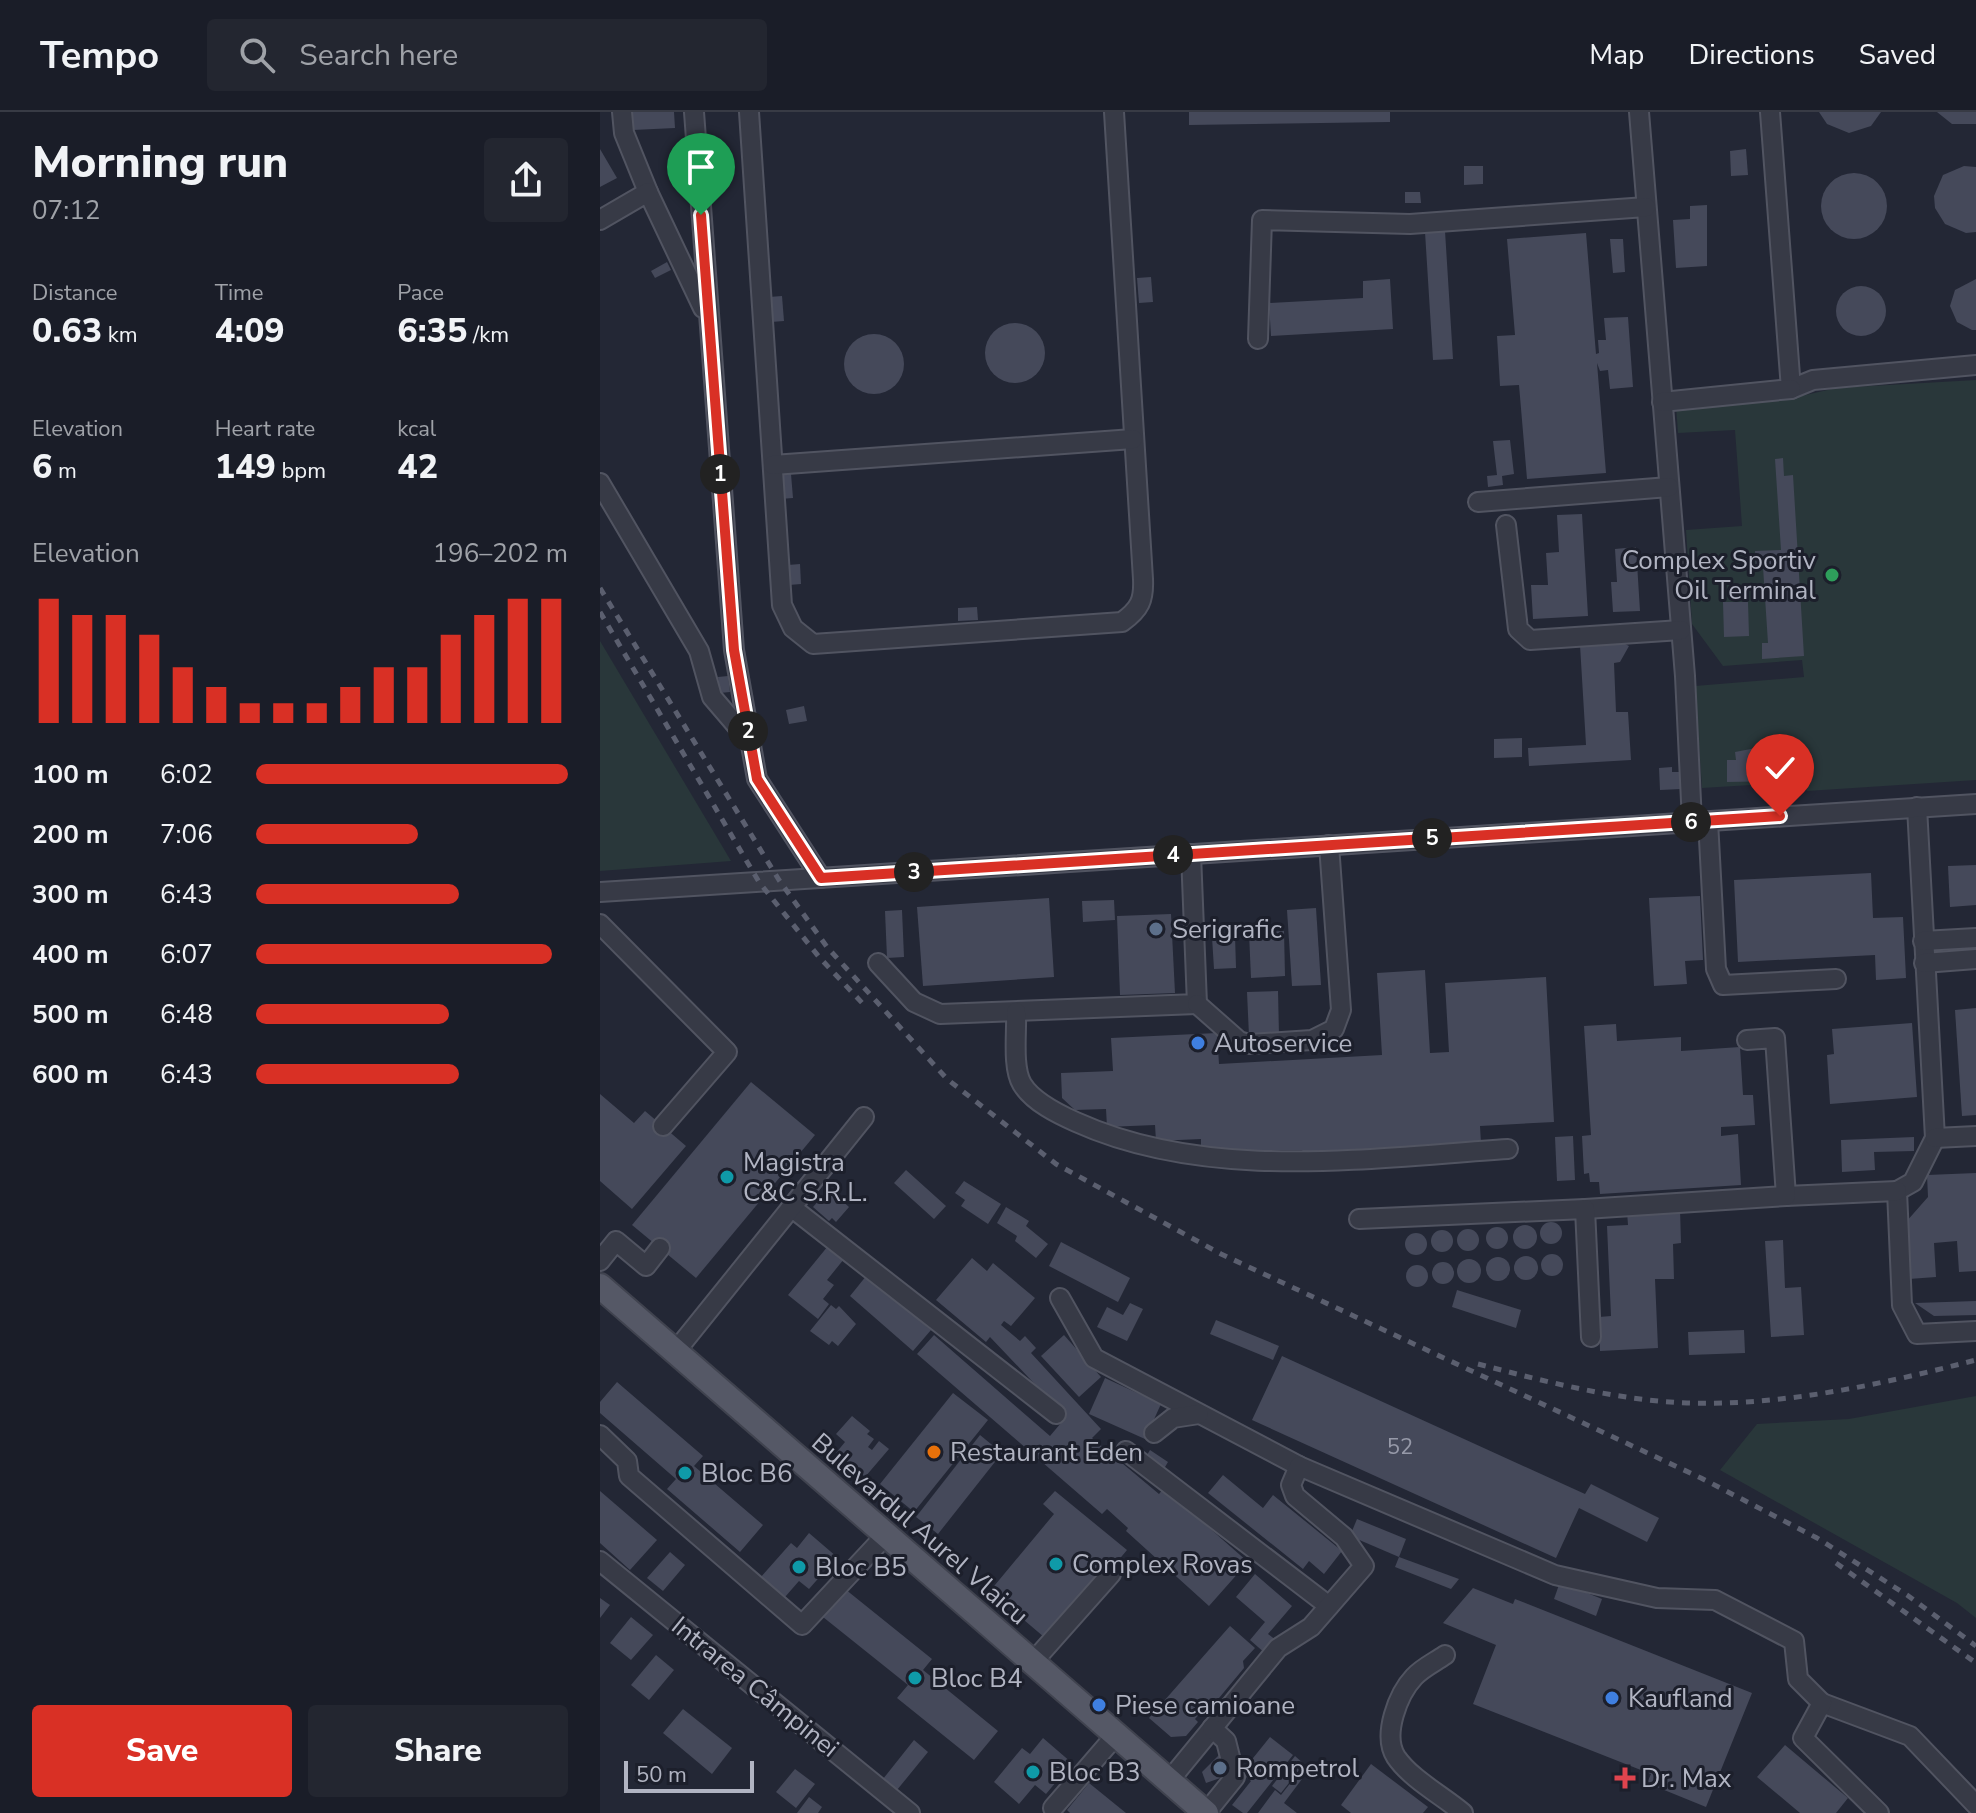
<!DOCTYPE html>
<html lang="en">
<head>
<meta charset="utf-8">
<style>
	body { margin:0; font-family:"Nunito Sans",sans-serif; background:#232630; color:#f1f3f6; height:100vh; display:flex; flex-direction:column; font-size:30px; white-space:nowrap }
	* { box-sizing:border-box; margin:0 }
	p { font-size:26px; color:#9fa2a8 }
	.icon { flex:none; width:44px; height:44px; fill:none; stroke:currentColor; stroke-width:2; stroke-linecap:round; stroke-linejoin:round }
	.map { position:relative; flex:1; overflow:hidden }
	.side { display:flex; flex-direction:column; background:#1a1d28; width:600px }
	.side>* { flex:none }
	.scale { position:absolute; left:24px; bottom:20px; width:130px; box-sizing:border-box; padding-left:8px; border:4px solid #b1b4c2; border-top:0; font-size:22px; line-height:28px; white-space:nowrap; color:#b1b4c2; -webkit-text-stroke:6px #1c1f2b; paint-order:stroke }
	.pin { position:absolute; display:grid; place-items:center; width:68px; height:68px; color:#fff; margin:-82px -34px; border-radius:50% 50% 50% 0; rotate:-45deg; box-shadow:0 0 8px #0007 }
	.pin .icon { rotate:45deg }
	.km { position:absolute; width:40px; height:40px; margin:-20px; border-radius:50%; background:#222; color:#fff; font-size:22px; line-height:40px; text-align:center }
	.round { display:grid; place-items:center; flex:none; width:84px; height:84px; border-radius:8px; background:#232630 }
	.head { display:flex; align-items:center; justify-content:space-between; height:136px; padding:0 32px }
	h1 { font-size:44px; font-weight:800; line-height:60px }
	.figures { display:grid; grid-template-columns:repeat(3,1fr); gap:12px; height:136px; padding:8px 32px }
	.figures div { display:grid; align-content:center }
	.figures b { font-size:34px; font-weight:800 }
	.figures small { font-size:22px; font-weight:400 }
	.figures p { font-size:22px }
	.chart { height:224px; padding:16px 32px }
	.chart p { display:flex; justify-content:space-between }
	.chart svg { width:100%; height:144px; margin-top:8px; stroke:#d93025; stroke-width:6 }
	.action { display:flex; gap:16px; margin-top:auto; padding:16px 32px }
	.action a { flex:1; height:92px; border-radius:8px; background:#d93025; color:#fff; font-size:32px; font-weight:800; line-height:92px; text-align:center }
	.action a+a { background:#232630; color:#f1f3f6 }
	ul { padding:0 32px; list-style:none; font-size:26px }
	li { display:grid; grid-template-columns:128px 96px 1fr; align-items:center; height:60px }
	li i { height:20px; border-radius:10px; background:#d93025 }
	header { display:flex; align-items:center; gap:48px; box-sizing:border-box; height:112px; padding:0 40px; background:#1a1d28; border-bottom:2px solid #383b45 }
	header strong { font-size:38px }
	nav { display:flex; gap:44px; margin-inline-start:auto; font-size:28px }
	.search { width:560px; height:72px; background:#232630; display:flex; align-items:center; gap:20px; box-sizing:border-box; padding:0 28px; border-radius:8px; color:#9fa2a8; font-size:30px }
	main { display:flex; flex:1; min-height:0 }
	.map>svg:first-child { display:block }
	.green { fill:#29373a }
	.building { fill:#45495a }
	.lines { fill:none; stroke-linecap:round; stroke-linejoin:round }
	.minor-casing { stroke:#515461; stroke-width:22 }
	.major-casing { stroke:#40434f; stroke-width:28 }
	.minor { stroke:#373a46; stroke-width:18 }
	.major { stroke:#555866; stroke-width:24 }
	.rail { stroke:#5b5f6f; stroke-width:5; stroke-dasharray:8 8; stroke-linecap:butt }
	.route-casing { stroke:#fff; stroke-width:16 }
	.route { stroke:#d93025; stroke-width:10 }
	.leisure-dot { fill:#2e9e5b; stroke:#1c1f2b; stroke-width:3 }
	.service-dot { fill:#5c6f8a; stroke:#1c1f2b; stroke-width:3 }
	.shop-dot { fill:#3f7fe0; stroke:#1c1f2b; stroke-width:3 }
	.culture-dot { fill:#0f9aa8; stroke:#1c1f2b; stroke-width:3 }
	.food-dot { fill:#e8710a; stroke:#1c1f2b; stroke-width:3 }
	.health-dot { fill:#e0444e; stroke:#1c1f2b; stroke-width:3 }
	.labels { text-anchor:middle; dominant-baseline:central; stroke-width:6; stroke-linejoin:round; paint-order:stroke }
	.number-label { font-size:22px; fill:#9699a8 }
	.poi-label { font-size:26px; fill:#b1b4c2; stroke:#1c1f2b; text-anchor:start }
	.street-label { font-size:26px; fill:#b1b4c2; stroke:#1c1f2b }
</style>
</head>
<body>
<header>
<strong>Tempo</strong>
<div class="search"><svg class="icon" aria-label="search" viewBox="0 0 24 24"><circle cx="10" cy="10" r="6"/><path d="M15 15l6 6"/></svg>Search here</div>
<nav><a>Map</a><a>Directions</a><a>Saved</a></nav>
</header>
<main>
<section class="side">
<div class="head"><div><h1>Morning run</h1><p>07:12</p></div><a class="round"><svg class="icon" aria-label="share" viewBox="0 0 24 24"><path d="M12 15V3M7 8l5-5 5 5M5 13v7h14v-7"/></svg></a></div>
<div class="figures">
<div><p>Distance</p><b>0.63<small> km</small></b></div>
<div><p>Time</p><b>4:09</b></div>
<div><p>Pace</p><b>6:35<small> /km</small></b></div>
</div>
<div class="figures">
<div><p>Elevation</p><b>6<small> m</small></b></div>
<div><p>Heart rate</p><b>149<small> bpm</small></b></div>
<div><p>kcal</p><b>42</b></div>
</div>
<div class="chart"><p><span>Elevation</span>196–202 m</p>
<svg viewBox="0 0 160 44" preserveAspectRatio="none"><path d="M5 44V6M15 44V11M25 44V11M35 44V17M45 44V27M55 44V33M65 44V38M75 44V38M85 44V38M95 44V33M105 44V27M115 44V27M125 44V17M135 44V11M145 44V6M155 44V6"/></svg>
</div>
<ul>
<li><b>100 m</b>6:02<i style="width:100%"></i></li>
<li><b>200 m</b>7:06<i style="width:52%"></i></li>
<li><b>300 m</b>6:43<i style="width:65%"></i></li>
<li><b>400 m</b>6:07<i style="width:95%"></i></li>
<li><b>500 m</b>6:48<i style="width:62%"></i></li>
<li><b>600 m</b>6:43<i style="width:65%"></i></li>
</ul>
<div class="action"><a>Save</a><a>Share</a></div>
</section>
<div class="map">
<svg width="1376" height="1701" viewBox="0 0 1376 1701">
	<rect width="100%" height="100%" fill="#232735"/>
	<!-- green -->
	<g class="green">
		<path d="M1376,268V668L1207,679L1202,670L1102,676L1095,574L1204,565L1202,548L1123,554L1092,512L1086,418L1142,414L1135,318L1078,321L1076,294L1197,285L1236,276Z"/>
		<path d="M0,529L131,749L0,759Z"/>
		<path d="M1376,1284V1506L1357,1491L1120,1358L1157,1312L1249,1307Z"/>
	</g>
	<!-- building -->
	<g class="building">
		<path d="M32,0H74L75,16L33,18Z"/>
		<path d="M589,0H790V10L589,13Z"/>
		<path d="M1219,0H1281L1271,14L1249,21L1227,12Z"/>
		<path d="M1337,0H1376V12H1352Z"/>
		<path d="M0,37L17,66L0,75Z"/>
		<path d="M1146,37L1148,63L1131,64L1130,39Z"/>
		<path d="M864,54H883V72L864,73Z"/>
		<path d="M1364,54L1376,55V120L1366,121L1345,112L1335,96L1334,84L1343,63Z"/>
		<circle cx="1254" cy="94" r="33"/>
		<path d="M805,80H820L821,91H805Z"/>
		<path d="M1107,93V154L1076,156L1073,108L1090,107V94Z"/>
		<path d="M845,119L853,247L833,248L825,120Z"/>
		<path d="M986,121L996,242L999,241L998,228H1006L1004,206L1028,205L1033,275L1010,277L1008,258L1000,259L997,251L1006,361L927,367L919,273L900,274L897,224L915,223L907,127Z"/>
		<path d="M1010,127H1023L1025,160L1013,161Z"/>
		<path d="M67,150L71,158L55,166L51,159Z"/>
		<path d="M551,165L553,190L539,191L537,166Z"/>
		<path d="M790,167L793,217L671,224L669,191L763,186V169Z"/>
		<path d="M1376,167V218H1372L1357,210L1350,194L1355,178Z"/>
		<circle cx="1261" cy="199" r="25"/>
		<path d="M182,184L184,209L171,210L169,185Z"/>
		<circle cx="415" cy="241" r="30"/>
		<circle cx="274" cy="252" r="30"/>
		<path d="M910,328L914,362L902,364L903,373L888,375L887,364L897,363L893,329Z"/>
		<path d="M1183,346L1184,364L1193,363L1204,544L1162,547V531H1168L1163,455L1156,456L1155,439L1181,438L1175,347Z"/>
		<path d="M178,362H191L193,386L180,387Z"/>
		<path d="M982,402L988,504L933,507L931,473H948L946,441L959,440L957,403Z"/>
		<path d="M1036,435L1040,499L1013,500L1011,470H1017L1015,437Z"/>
		<path d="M200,452L201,472L189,473L188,453Z"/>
		<path d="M1123,490H1148L1149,524L1124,525Z"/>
		<path d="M377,495L378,508L358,509V496Z"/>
		<path d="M1015,527L1029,534L1020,550L1014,551L1016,600H1028L1031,648L929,654L928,636L986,633L980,533Z"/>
		<path d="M128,564L130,580L120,581L118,565Z"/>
		<path d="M204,594L207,609L189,612L186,598Z"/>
		<path d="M922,626V645L894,646V627Z"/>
		<path d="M1156,636V644L1177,643V669L1127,670V648H1136L1135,640Z"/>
		<path d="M1072,655V660H1079L1081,677L1060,678L1059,656Z"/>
		<path d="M1376,753V793L1350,795L1348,754Z"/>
		<path d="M1271,761L1273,806L1303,805L1306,866L1276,868L1275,843L1138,850L1134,768Z"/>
		<path d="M1100,784L1103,848L1085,849L1087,872L1054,874L1049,786Z"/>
		<path d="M449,786L454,865L323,874L317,795Z"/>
		<path d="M514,788L515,808L483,810L482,789Z"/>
		<path d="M716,796L721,873L692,874L687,798Z"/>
		<path d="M302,798L304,845L287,846L285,799Z"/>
		<path d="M571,802L575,881L520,883L517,804Z"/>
		<path d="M684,819L685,864L651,866L649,821Z"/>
		<path d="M635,824L636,856L614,857L612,825Z"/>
		<path d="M825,858L830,941L849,940L845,871L946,865L954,1010L880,1014L881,1031L704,1041L702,1038H601V1027L556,1029L555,1013L507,1015L506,997L475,998L462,986L461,961L513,959L511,926L617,921L619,952L782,943L777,861Z"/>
		<path d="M678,879L679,923L649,924L647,880Z"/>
		<path d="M1376,896V1003L1362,1004L1355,898Z"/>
		<path d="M1312,911L1317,985L1230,992L1227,943L1234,942L1232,917Z"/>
		<path d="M1016,912L1017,929L1081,925V939L1140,935L1143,983H1153L1155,1013L1121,1015V1024L1138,1022L1141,1073L1000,1082L999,1070H990L989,1061L984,1062L982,1024L991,1023L984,914Z"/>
		<path d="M151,970L215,1023L96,1166L32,1113Z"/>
		<path d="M0,982L34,1011L45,999L86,1034L32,1097L0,1069Z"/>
		<path d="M973,1024L975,1068L957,1069L955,1025Z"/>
		<path d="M1314,1025V1039L1274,1040L1275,1058L1242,1060L1241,1028Z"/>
		<path d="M306,1058L346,1094L334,1107L294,1071Z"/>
		<path d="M1376,1061V1159L1359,1160L1357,1129L1334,1131L1336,1165L1309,1167L1306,1110L1328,1085L1327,1063Z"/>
		<path d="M364,1069L401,1092L388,1112L361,1094L365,1088L355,1081Z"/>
		<path d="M229,1077L249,1095L236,1110L232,1106L229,1109L213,1095Z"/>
		<path d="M406,1095L429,1109L426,1114L448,1132L436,1146L415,1129L417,1124L397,1111Z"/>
		<path d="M1080,1097L1081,1131L1073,1132L1074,1167H1055L1058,1236L1000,1239L999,1205L1011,1204L1007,1114L1028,1113L1027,1100Z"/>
		<circle cx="951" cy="1121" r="11"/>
		<circle cx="925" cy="1125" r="12"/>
		<circle cx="897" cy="1126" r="11"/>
		<circle cx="868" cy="1128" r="11"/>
		<circle cx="842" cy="1129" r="11"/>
		<circle cx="816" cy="1132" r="11"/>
		<path d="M1183,1128L1185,1176L1201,1175L1204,1223L1171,1225L1165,1129Z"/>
		<path d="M461,1130L530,1166L518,1190L449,1154Z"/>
		<path d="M228,1134L244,1147L227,1168L234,1173L223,1187L229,1192L218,1207L188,1183Z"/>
		<circle cx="952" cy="1153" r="11"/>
		<circle cx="926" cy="1156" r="12"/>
		<circle cx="898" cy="1157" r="12"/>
		<path d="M372,1146L387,1159L393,1151L435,1186L411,1214L404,1209L401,1213L420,1229L425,1224L436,1236L431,1241L501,1317L492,1326L559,1382L564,1376L648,1450L609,1494L526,1419L528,1416L507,1397L502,1402L317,1242L334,1223L450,1324L466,1305L390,1225L386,1230L336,1188Z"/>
		<circle cx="869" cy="1159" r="12"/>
		<circle cx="843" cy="1161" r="11"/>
		<circle cx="817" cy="1164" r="11"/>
		<path d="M267,1163L331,1218L313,1239L250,1184Z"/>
		<path d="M857,1178L921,1198L916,1216L852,1195Z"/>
		<path d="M1376,1189V1203L1334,1204L1315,1191Z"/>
		<path d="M530,1191L543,1197L527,1229L497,1215L507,1195L523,1203Z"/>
		<path d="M231,1193L236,1197L239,1194L256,1212L238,1234L232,1229L229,1233L210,1219Z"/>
		<path d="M616,1208L679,1234L673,1248L610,1222Z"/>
		<path d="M1144,1218L1145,1241L1089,1243L1088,1220Z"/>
		<path d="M464,1223L501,1265L479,1285L441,1244Z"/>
		<path d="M682,1244L985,1382L991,1372L1059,1406L1047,1430L979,1396L956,1446L652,1308Z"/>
		<path d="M505,1266L561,1292L545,1327L489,1302Z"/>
		<path d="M17,1270L103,1344L94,1354L163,1413L140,1440L67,1377L76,1367L0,1301V1290Z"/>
		<path d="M353,1281L388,1308L314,1400L280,1372Z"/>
		<path d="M252,1304L270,1319L267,1322L274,1327L268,1335L272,1338L279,1329L289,1337L265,1365L236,1341L245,1330L236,1322Z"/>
		<path d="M380,1323L402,1341L338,1422L316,1405Z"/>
		<path d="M550,1338L568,1350L562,1360L544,1348Z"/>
		<path d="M623,1363L663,1396L673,1383L742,1439L724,1462L709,1449L703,1457L608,1381Z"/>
		<path d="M0,1379L57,1428L30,1458L0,1431Z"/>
		<path d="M455,1379L527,1438L512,1456L503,1448L493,1460L495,1467L444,1525L390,1479L454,1402L443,1392Z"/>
		<path d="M757,1407L806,1427L799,1445L750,1424Z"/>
		<path d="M209,1421L237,1445L209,1477L199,1469L185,1485L161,1465L191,1431L197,1436Z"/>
		<path d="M70,1440L85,1453L63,1479L47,1466Z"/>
		<path d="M799,1445L859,1467L851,1477L795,1455Z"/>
		<path d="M655,1462L692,1494L668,1522L677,1529L666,1542L650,1528L665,1510L636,1485Z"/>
		<path d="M960,1470L1002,1487L996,1504L954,1487Z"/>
		<path d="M873,1476L913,1492L915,1487L1152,1581L1106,1695L1047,1671L1051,1662L873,1592L896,1533L843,1511Z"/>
		<path d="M245,1477L332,1547L323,1558L398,1619L374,1648L297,1586L308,1573L223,1505Z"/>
		<path d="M0,1486L10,1493L0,1506Z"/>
		<path d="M31,1505L53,1523L31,1548L10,1531Z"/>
		<path d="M630,1514L655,1536L643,1549L644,1556L609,1598L602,1599L595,1607L598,1610L586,1624L571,1625L549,1606Z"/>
		<path d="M56,1543L74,1558L49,1588L31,1573Z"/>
		<path d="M83,1597L132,1636L112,1662L63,1621Z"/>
		<path d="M670,1625L693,1643L647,1701H643L632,1693L651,1669L641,1661Z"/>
		<path d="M443,1626L472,1651L446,1682L435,1673L419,1692L394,1670L422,1636L430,1642Z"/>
		<path d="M314,1628L328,1640L297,1678L283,1667Z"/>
		<path d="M1185,1633L1248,1686L1236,1701H1200L1157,1665Z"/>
		<path d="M622,1640L629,1663L606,1671L602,1660Z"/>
		<path d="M695,1644L704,1652L681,1681L672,1674Z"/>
		<path d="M771,1652L828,1695L823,1701H751L741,1693Z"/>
		<path d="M703,1655L708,1659L684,1691L697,1701H658L675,1678L681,1683Z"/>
		<path d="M195,1657L215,1672L196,1696L176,1680Z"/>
		<path d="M489,1671L526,1701H470L467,1698Z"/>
		<path d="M209,1685L222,1695L218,1701H197Z"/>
	</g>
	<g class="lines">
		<!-- minor casing -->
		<g class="minor-casing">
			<g id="minor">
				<path d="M22,0L24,21L48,80"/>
				<path d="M94,0L134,538L157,667L221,766"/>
				<path d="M149,0L182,493L193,516L213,532L522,510C540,497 544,488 543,467L514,0"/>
				<path d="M1039,0L1085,564L1092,710"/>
				<path d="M1170,0L1191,277L1213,268L1376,253"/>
				<path d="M0,108L48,80L103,196"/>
				<path d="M658,227L662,108L810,112L1046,95"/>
				<path d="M1062,290L1191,277"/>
				<path d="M173,353L533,327"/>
				<path d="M0,371L99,539L112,585L148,627"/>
				<path d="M878,390L1069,375"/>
				<path d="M906,413L918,517L930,528L1081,518"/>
				<path d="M1317,695L1335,1026L1313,1070L1297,1079L1302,1193L1317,1222L1376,1219"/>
				<path d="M1108,709L1116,857L1123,873L1236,867"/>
				<path d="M0,780L1376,692"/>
				<path d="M0,812L127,940L63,1014"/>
				<path d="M1323,829L1376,826"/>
				<path d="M278,851L314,890L340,902L597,892L591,742"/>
				<path d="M1324,851L1376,847"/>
				<path d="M597,892L639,929L649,932L712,928L734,917L741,898L729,733"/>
				<path d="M416,900C417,920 412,955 422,972C433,990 458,1002 476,1010C609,1070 768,1046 908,1037"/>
				<path d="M1335,1026L1376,1024"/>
				<path d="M1186,1084L1297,1079"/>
				<path d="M191,1095L456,1302"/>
				<path d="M985,1097L1186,1084L1175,926L1147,928"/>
				<path d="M759,1107L985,1097L991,1225"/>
				<path d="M0,1149L16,1129L46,1154L60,1136"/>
				<path d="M460,1186L494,1246L699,1354"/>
				<path d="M75,1240L264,1005"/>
				<path d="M554,1321L573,1306L599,1302"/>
				<path d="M0,1323L27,1349L29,1364L202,1513L285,1424"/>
				<path d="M526,1339L729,1494"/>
				<path d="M0,1449L310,1701"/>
				<path d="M845,1543C835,1550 822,1556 814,1565C798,1582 782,1623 796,1645C811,1667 843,1684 863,1701"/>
				<path d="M432,1551L511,1462"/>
				<path d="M1222,1591L1310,1624L1376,1693"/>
				<path d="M569,1669L678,1536L711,1515L764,1454L744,1425L695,1384L691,1373L699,1354L955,1463L1057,1486L1115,1488L1194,1529L1198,1567L1222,1591L1203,1626L1279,1701"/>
				<path d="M453,1696L516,1623"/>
				<path d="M606,1701L635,1665L626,1629L612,1616"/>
			</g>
		</g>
		<!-- major casing -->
		<g class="major-casing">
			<path id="major" d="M0,1174L606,1701"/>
		</g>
		<!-- minor -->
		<use href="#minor" class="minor"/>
		<!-- major -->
		<use href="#major" class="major"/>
		<!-- rail -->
		<g class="rail">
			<path d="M0,476L179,768L227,835L347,967L456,1052L621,1142L1101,1366L1217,1426L1307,1483L1376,1534"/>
			<path d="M0,500L159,770L219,845L265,894"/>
			<path d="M878,1252C947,1270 1016,1288 1087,1291C1184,1294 1283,1272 1376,1248"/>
			<path d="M1236,1451L1376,1551"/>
		</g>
	</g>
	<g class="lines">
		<!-- route casing -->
		<g class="route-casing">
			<path id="route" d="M101,103L134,538L157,667L221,766L1180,704"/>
		</g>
		<!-- route -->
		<use href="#route" class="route"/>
	</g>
	<!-- markers -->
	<circle class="leisure-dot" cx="1232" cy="463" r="8"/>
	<g class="service-dot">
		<circle cx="556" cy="817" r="8"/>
		<circle cx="620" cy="1656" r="8"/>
	</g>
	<g class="shop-dot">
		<circle cx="598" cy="931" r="8"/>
		<circle cx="1012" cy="1586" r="8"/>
		<circle cx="499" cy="1593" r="8"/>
	</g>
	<g class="culture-dot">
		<circle cx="127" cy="1065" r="8"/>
		<circle cx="85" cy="1361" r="8"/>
		<circle cx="456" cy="1452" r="8"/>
		<circle cx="199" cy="1455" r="8"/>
		<circle cx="315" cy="1566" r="8"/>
		<circle cx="433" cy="1660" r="8"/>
	</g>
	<circle class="food-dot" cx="334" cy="1340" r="8"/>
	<path class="health-dot" d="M1021 1654h8v8h8v8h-8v8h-8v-8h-8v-8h8z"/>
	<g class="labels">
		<!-- number labels -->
		<g class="number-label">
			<text x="800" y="1335">52</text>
		</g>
		<!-- poi labels -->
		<g class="poi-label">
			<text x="1216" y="448" text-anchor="end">Complex Sportiv<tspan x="1216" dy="30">Oil Terminal</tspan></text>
			<text x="572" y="817">Serigrafic</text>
			<text x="614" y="931">Autoservice</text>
			<text x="143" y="1050">Magistra<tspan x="143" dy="30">C&amp;C S.R.L.</tspan></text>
			<text x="350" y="1340">Restaurant Eden</text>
			<text x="101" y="1361">Bloc B6</text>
			<text x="472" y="1452">Complex Rovas</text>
			<text x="215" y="1455">Bloc B5</text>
			<text x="331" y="1566">Bloc B4</text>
			<text x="1028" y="1586">Kaufland</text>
			<text x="515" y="1593">Piese camioane</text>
			<text x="636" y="1656">Rompetrol</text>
			<text x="449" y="1660">Bloc B3</text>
			<text x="1041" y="1666">Dr. Max</text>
		</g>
		<!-- street labels -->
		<g class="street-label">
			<text transform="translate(320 1417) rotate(41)">Bulevardul Aurel Vlaicu</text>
			<text transform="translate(155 1575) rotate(39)">Intrarea Câmpinei</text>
		</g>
	</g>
</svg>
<div class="scale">50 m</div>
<div class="pin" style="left:101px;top:103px;background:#1e9e55"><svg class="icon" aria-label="arrive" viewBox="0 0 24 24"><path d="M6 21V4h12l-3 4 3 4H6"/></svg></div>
<div class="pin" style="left:1180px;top:704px;background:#d93025"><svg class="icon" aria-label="check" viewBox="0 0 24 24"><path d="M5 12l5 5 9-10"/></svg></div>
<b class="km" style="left:120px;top:362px">1</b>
<b class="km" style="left:148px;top:619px">2</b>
<b class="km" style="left:314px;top:760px">3</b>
<b class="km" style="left:573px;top:743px">4</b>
<b class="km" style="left:832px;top:726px">5</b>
<b class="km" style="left:1091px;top:710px">6</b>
</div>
</main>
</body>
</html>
